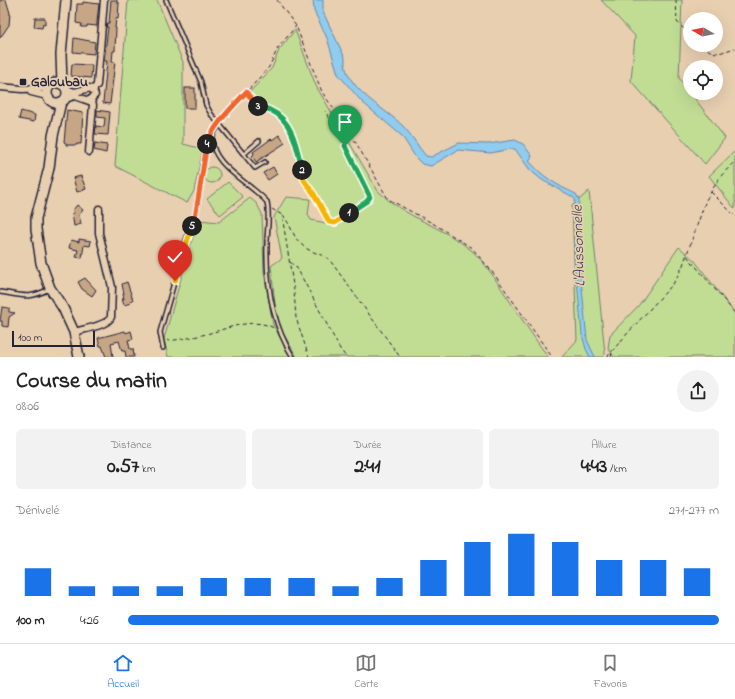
<!DOCTYPE html>
<html lang="fr">
<head>
<meta charset="utf-8">
<style>
	body { margin:0; font-family:"Indie Flower",sans-serif; background:#f2f2f2; color:#222; height:100vh; display:flex; flex-direction:column; font-size:15px; white-space:nowrap }
	* { box-sizing:border-box; margin:0 }
	p { font-size:13px; color:#767676 }
	.icon { flex:none; width:22px; height:22px; fill:none; stroke:currentColor; stroke-width:2; stroke-linecap:round; stroke-linejoin:round }
	.map { position:relative; height:357px; overflow:hidden }
	.drawer { display:flex; flex-direction:column; background:#fff; flex:1 }
	.drawer>* { flex:none }
	.needle { width:26px; rotate:279deg }
	.tools { position:absolute; left:683px; top:12px; display:grid; gap:8px }
	.tools a { display:grid; place-items:center; width:40px; height:40px; border-radius:50%; background:#fff; box-shadow:0 4px 16px #0002; font-size:20px }
	.scale { position:absolute; left:12px; bottom:10px; width:83px; box-sizing:border-box; padding-left:4px; border:2px solid #22223b; border-top:0; font-size:11px; line-height:14px; white-space:nowrap; color:#22223b; -webkit-text-stroke:3px #e8cfb0; paint-order:stroke }
	.pin { position:absolute; display:grid; place-items:center; width:34px; height:34px; color:#fff; margin:-41px -17px; border-radius:50% 50% 50% 0; rotate:-45deg; box-shadow:0 0 4px #0007 }
	.pin .icon { rotate:45deg }
	.km { position:absolute; width:20px; height:20px; margin:-10px; border-radius:50%; background:#222; color:#fff; font-size:11px; line-height:20px; text-align:center }
	.round { display:grid; place-items:center; flex:none; width:42px; height:42px; border-radius:21px; background:#f2f2f2 }
	.head { display:flex; align-items:center; justify-content:space-between; height:68px; padding:0 16px }
	h1 { font-size:22px; font-weight:700; line-height:30px }
	.figures { display:grid; grid-template-columns:repeat(3,1fr); gap:6px; height:68px; padding:4px 16px }
	.figures div { display:grid; align-content:center; border-radius:6px; background:#f2f2f2; text-align:center }
	.figures b { font-size:20px; font-weight:700 }
	.figures small { font-size:11px; font-weight:400 }
	.figures p { font-size:11px }
	.chart { height:112px; padding:8px 16px }
	.chart p { display:flex; justify-content:space-between }
	.chart svg { width:100%; height:72px; margin-top:4px; stroke:#1a73e8; stroke-width:6 }
	ul { padding:0 16px; list-style:none; font-size:13px }
	li { display:grid; grid-template-columns:64px 48px 1fr; align-items:center; height:30px }
	li i { height:10px; border-radius:5px; background:#1a73e8 }
	.tabs { display:flex; justify-content:space-around; align-items:center; height:56px; border-top:1px solid #e0e0e0; background:#fff; font-size:11px; color:#767676 }
	.tabs a { display:grid; justify-items:center; gap:2px }
	.tabs .active { color:#1a73e8 }
	.map>svg:first-child { display:block }
	.green { fill:#c1dd94; stroke:#728068 }
	.water { fill:#8fccf0; stroke:#6388a8 }
	.building { fill:#c7a685; stroke:#22223b }
	.lines { fill:none; stroke-linecap:round; stroke-linejoin:round }
	.lane-casing { stroke:#22223b; stroke-width:6 }
	.street-casing { stroke:#22223b; stroke-width:9 }
	.secondary-casing { stroke:#22223b; stroke-width:12 }
	.path { stroke:#22223b; stroke-width:1; stroke-dasharray:4 3; stroke-linecap:butt }
	.lane { stroke:#e8cfb0; stroke-width:3 }
	.street { stroke:#e8cfb0; stroke-width:6 }
	.secondary { stroke:#e8cfb0; stroke-width:9 }
	.split-1-casing { stroke:#fff; stroke-width:8 }
	.split-2-casing { stroke:#fff; stroke-width:8 }
	.split-3-casing { stroke:#fff; stroke-width:8 }
	.split-4-casing { stroke:#fff; stroke-width:8 }
	.split-5-casing { stroke:#fff; stroke-width:8 }
	.split-6-casing { stroke:#fff; stroke-width:8 }
	.split-1 { stroke:#22a559; stroke-width:5 }
	.split-2 { stroke:#f5b400; stroke-width:5 }
	.split-3 { stroke:#22a559; stroke-width:5 }
	.split-4 { stroke:#f0652b; stroke-width:5 }
	.split-5 { stroke:#f0652b; stroke-width:5 }
	.split-6 { stroke:#f5b400; stroke-width:5 }
	.poi-dot { fill:#22223b; stroke:#e8cfb0; stroke-width:1.5 }
	.labels { text-anchor:middle; dominant-baseline:central; stroke-width:3.5; stroke-linejoin:round; paint-order:stroke }
	.poi-label { font-size:14px; font-weight:bold; fill:#22223b; stroke:#e8cfb0; text-anchor:start }
	.water-label { font-size:15px; font-style:italic; fill:#323c56; stroke:#e8cfb0 }
</style>
</head>
<body>
<div class="map">
<svg width="735" height="357" viewBox="0 0 735 357">
	<rect width="100%" height="100%" fill="#e8cfb0"/>
	<filter id="ink" filterUnits="userSpaceOnUse"><feTurbulence type="fractalNoise" baseFrequency=".025" numOctaves="2"/><feDisplacementMap in="SourceGraphic" scale="8" xChannelSelector="R" yChannelSelector="G"/><feConvolveMatrix kernelMatrix="1 2 1 2 8 2 1 2 1" color-interpolation-filters="sRGB"/></filter>
	<g filter="url(#ink)">
		<!-- green -->
		<g class="green">
			<path d="M128,0H157L183,62V144L203,149L194,191L187,203L115,166Z"/>
			<path d="M601,0H682L679,78L725,138L705,164L631,81L635,36Z"/>
			<path d="M295,30L316,86L378,191C405,218 442,226 471,250C485,262 495,279 505,294C519,315 533,336 548,357H297L277,323L271,266L282,258L274,217L286,197L310,199L308,215L311,220L326,223L307,179L292,130L283,117L274,110L257,103L249,93L272,68L279,50Z"/>
			<path d="M735,151V209L709,176Z"/>
			<circle cx="212" cy="175" r="8"/>
			<path d="M228,182L243,197L220,215L207,199Z"/>
			<path d="M589,191L605,354L602,357H562L577,340L572,206Z"/>
			<path d="M250,198L257,204L262,214L264,272L273,325L292,357H168L164,339L190,246L199,220L219,222Z"/>
			<path d="M679,247L695,261L735,314V357H614L608,348L610,335L639,305Z"/>
		</g>
		<!-- water -->
		<path class="water" d="M313,0H323V12L345,58C342,87 385,108 403,126C412,135 418,147 426,156L431,157L459,143L488,144L515,140L523,144L532,156L529,161C543,177 556,185 576,194L579,200L578,235L580,268L587,340L595,357H590L586,349L582,335L574,248L575,199L573,197L542,180L530,170L515,149H510L491,153L458,150L431,166L422,164L416,158L402,136L362,102L338,74L327,38L314,11Z"/>
		<!-- building -->
		<g class="building">
			<path d="M0,0H6L10,13L9,25L0,38Z"/>
			<path d="M111,0H117V3H119L118,19L116,18L115,28H116L115,51H113L112,62H115L110,104L103,103L107,61H104L108,27H106L107,23H109Z"/>
			<path d="M83,2L99,4L97,21V26L87,25V27H81L82,24L76,23L77,4H83Z"/>
			<path d="M35,18H45V25L43,24L42,28L34,27Z"/>
			<path d="M74,38L95,42L94,54L73,52Z"/>
			<path d="M72,64L92,65L91,78L71,76Z"/>
			<rect x="185" y="88" width="10" height="20"/>
			<path d="M67,110L83,113L81,144H77V145H66V143L64,142Z"/>
			<path d="M97,110L110,112L108,135L95,134L96,126L104,127L105,118L97,117Z"/>
			<path d="M21,111L35,115L34,122L19,119Z"/>
			<path d="M279,135L285,143L256,162L252,156L254,154L253,152L271,139L272,140Z"/>
			<path d="M95,143L107,145L106,153L94,150Z"/>
			<path d="M273,167L277,174L268,180L263,173Z"/>
			<path d="M81,176L86,189L77,192L73,178Z"/>
			<path d="M77,205L83,210L79,215L81,224L74,226L72,213H74L73,210Z"/>
			<path d="M79,239L91,241L90,246L84,245L82,258L76,257L78,250L69,248L71,240L79,242Z"/>
			<path d="M85,278L96,290L92,296L82,289L78,282Z"/>
			<path d="M127,282L133,300L130,301L131,303L124,305L122,299H124L123,294H124L122,284Z"/>
			<path d="M2,307L9,308V312L15,313L9,317L8,327L2,326V321H0Z"/>
			<path d="M125,331L126,333L131,331L133,339L128,340L130,349H133L134,357H126L125,351H122L119,341L111,343L113,357H106L102,346H100L98,338Z"/>
		</g>
		<g class="lines">
			<!-- lane casing -->
			<g class="lane-casing">
				<g id="lane">
					<path d="M166,0L201,82L206,105L211,114L255,168L265,162"/>
					<path d="M219,124C217,128 214,132 213,136C207,163 252,184 267,202C270,216 267,230 267,244C266,283 272,324 293,357"/>
					<path d="M244,154L259,141"/>
					<path d="M0,292C22,295 28,300 49,289"/>
					<path d="M163,348L160,332L187,237L195,218L206,146L213,132"/>
				</g>
			</g>
			<!-- street casing -->
			<g class="street-casing">
				<g id="street">
					<path d="M0,87L22,89L48,88"/>
					<path d="M93,90L97,85L104,0"/>
					<path d="M31,92L47,96"/>
					<path d="M65,99L75,96L89,101L95,95L93,90L90,88L75,92L66,89"/>
					<path d="M89,152L93,105L91,100"/>
					<path d="M74,332C84,329 107,326 111,317L112,287L99,233V209"/>
				</g>
			</g>
			<!-- secondary casing -->
			<g class="secondary-casing">
				<g id="secondary">
					<circle cx="57" cy="93" r="10"/>
					<path d="M62,84L61,54L66,0"/>
					<path d="M61,102L53,136L49,168L36,218V229L41,263L50,288L63,308L74,332L79,357"/>
				</g>
			</g>
			<!-- path -->
			<g class="path">
				<path d="M277,0L296,26L322,92L351,134L388,199L434,224L472,248L494,274L552,357"/>
				<path d="M676,0L677,22L690,35"/>
				<path d="M702,45C716,57 718,53 735,48"/>
				<path d="M49,82L54,76"/>
				<path d="M246,92L259,107L271,110L288,124L292,133L299,155L304,180L314,194L329,222L335,223L367,201L370,197L345,146L325,111"/>
				<path d="M221,121L269,67L278,48L296,26"/>
				<path d="M711,192L735,216"/>
				<path d="M272,209L282,215L294,291L296,318L309,357"/>
				<path d="M282,215C291,223 292,236 301,244C308,252 320,253 329,259L400,357"/>
				<path d="M687,256L735,313"/>
				<path d="M290,262L297,268L340,349L346,357"/>
				<path d="M167,340L169,341C180,339 191,338 202,335C226,330 251,316 274,328"/>
				<path d="M607,357L626,335L673,284L682,268L706,200L720,177L735,161"/>
				<path d="M611,357L612,352"/>
			</g>
			<!-- lane -->
			<use href="#lane" class="lane"/>
			<!-- street -->
			<use href="#street" class="street"/>
			<!-- secondary -->
			<use href="#secondary" class="secondary"/>
		</g>
	</g>
	<g class="lines" filter="url(#ink)">
		<!-- split-1 casing -->
		<g class="split-1-casing">
			<path id="split-1" d="M345,146L370,197L367,201L349,213"/>
		</g>
		<!-- split-2 casing -->
		<g class="split-2-casing">
			<path id="split-2" d="M302,170L304,180L314,194L329,222L335,223L349,213"/>
		</g>
		<!-- split-3 casing -->
		<g class="split-3-casing">
			<path id="split-3" d="M258,106C262,108 266,108 270,110C293,120 297,148 302,170"/>
		</g>
		<!-- split-4 casing -->
		<g class="split-4-casing">
			<path id="split-4" d="M207,144C214,124 232,108 246,92L258,106"/>
		</g>
		<!-- split-5 casing -->
		<g class="split-5-casing">
			<path id="split-5" d="M192,226L195,218L207,144"/>
		</g>
		<!-- split-6 casing -->
		<g class="split-6-casing">
			<path id="split-6" d="M175,281L192,226"/>
		</g>
		<!-- split-1 -->
		<use href="#split-1" class="split-1"/>
		<!-- split-2 -->
		<use href="#split-2" class="split-2"/>
		<!-- split-3 -->
		<use href="#split-3" class="split-3"/>
		<!-- split-4 -->
		<use href="#split-4" class="split-4"/>
		<!-- split-5 -->
		<use href="#split-5" class="split-5"/>
		<!-- split-6 -->
		<use href="#split-6" class="split-6"/>
	</g>
	<!-- markers -->
	<rect class="poi-dot" x="19" y="78" width="8" height="8" rx="2"/>
	<g class="labels">
		<!-- poi labels -->
		<g class="poi-label">
			<text x="31" y="82">Galoubau</text>
		</g>
		<!-- water labels -->
		<g class="water-label">
			<text transform="translate(579 246) rotate(-92)">L'Aussonnelle</text>
		</g>
	</g>
</svg>
<div class="tools">
<a><svg class="needle" viewBox="-14 -14 28 28"><path d="M0-13l5 13h-10z" fill="#e53935"/><path d="M0 13l5-13h-10z" fill="#767676"/></svg></a>
<a><svg class="icon" aria-label="locate" viewBox="0 0 24 24"><circle cx="12" cy="12" r="6"/><path d="M12 2v4M12 18v4M2 12h4M18 12h4"/></svg></a>
</div>
<div class="scale">100 m</div>
<div class="pin" style="left:345px;top:146px;background:#1e9e55"><svg class="icon" aria-label="arrive" viewBox="0 0 24 24"><path d="M6 21V4h12l-3 4 3 4H6"/></svg></div>
<div class="pin" style="left:175px;top:281px;background:#d93025"><svg class="icon" aria-label="check" viewBox="0 0 24 24"><path d="M5 12l5 5 9-10"/></svg></div>
<b class="km" style="left:349px;top:213px">1</b>
<b class="km" style="left:302px;top:170px">2</b>
<b class="km" style="left:258px;top:106px">3</b>
<b class="km" style="left:207px;top:144px">4</b>
<b class="km" style="left:192px;top:226px">5</b>
</div>
<section class="drawer">
<div class="head"><div><h1>Course du matin</h1><p>08:06</p></div><a class="round"><svg class="icon" aria-label="share" viewBox="0 0 24 24"><path d="M12 15V3M7 8l5-5 5 5M5 13v7h14v-7"/></svg></a></div>
<div class="figures">
<div><p>Distance</p><b>0.57<small> km</small></b></div>
<div><p>Durée</p><b>2:41</b></div>
<div><p>Allure</p><b>4:43<small> /km</small></b></div>
</div>
<div class="chart"><p><span>Dénivelé</span>271–277 m</p>
<svg viewBox="0 0 160 44" preserveAspectRatio="none"><path d="M5 44V27M15 44V38M25 44V38M35 44V38M45 44V33M55 44V33M65 44V33M75 44V38M85 44V33M95 44V22M105 44V11M115 44V6M125 44V11M135 44V22M145 44V22M155 44V27"/></svg>
</div>
<ul>
<li><b>100 m</b>4:26<i style="width:100%"></i></li>
</ul>
</section>
<nav class="tabs">
<a class="active"><svg class="icon" aria-label="home" viewBox="0 0 24 24"><path d="M3 11l9-7 9 7M6 9v11h12V9"/></svg>Accueil</a>
<a><svg class="icon" aria-label="map" viewBox="0 0 24 24"><path d="M3 6l6-2 6 2 6-2v14l-6 2-6-2-6 2zM9 4v14M15 6v14"/></svg>Carte</a>
<a><svg class="icon" aria-label="saved" viewBox="0 0 24 24"><path d="M7 4h10v16l-5-4-5 4z"/></svg>Favoris</a>
</nav>
</body>
</html>
